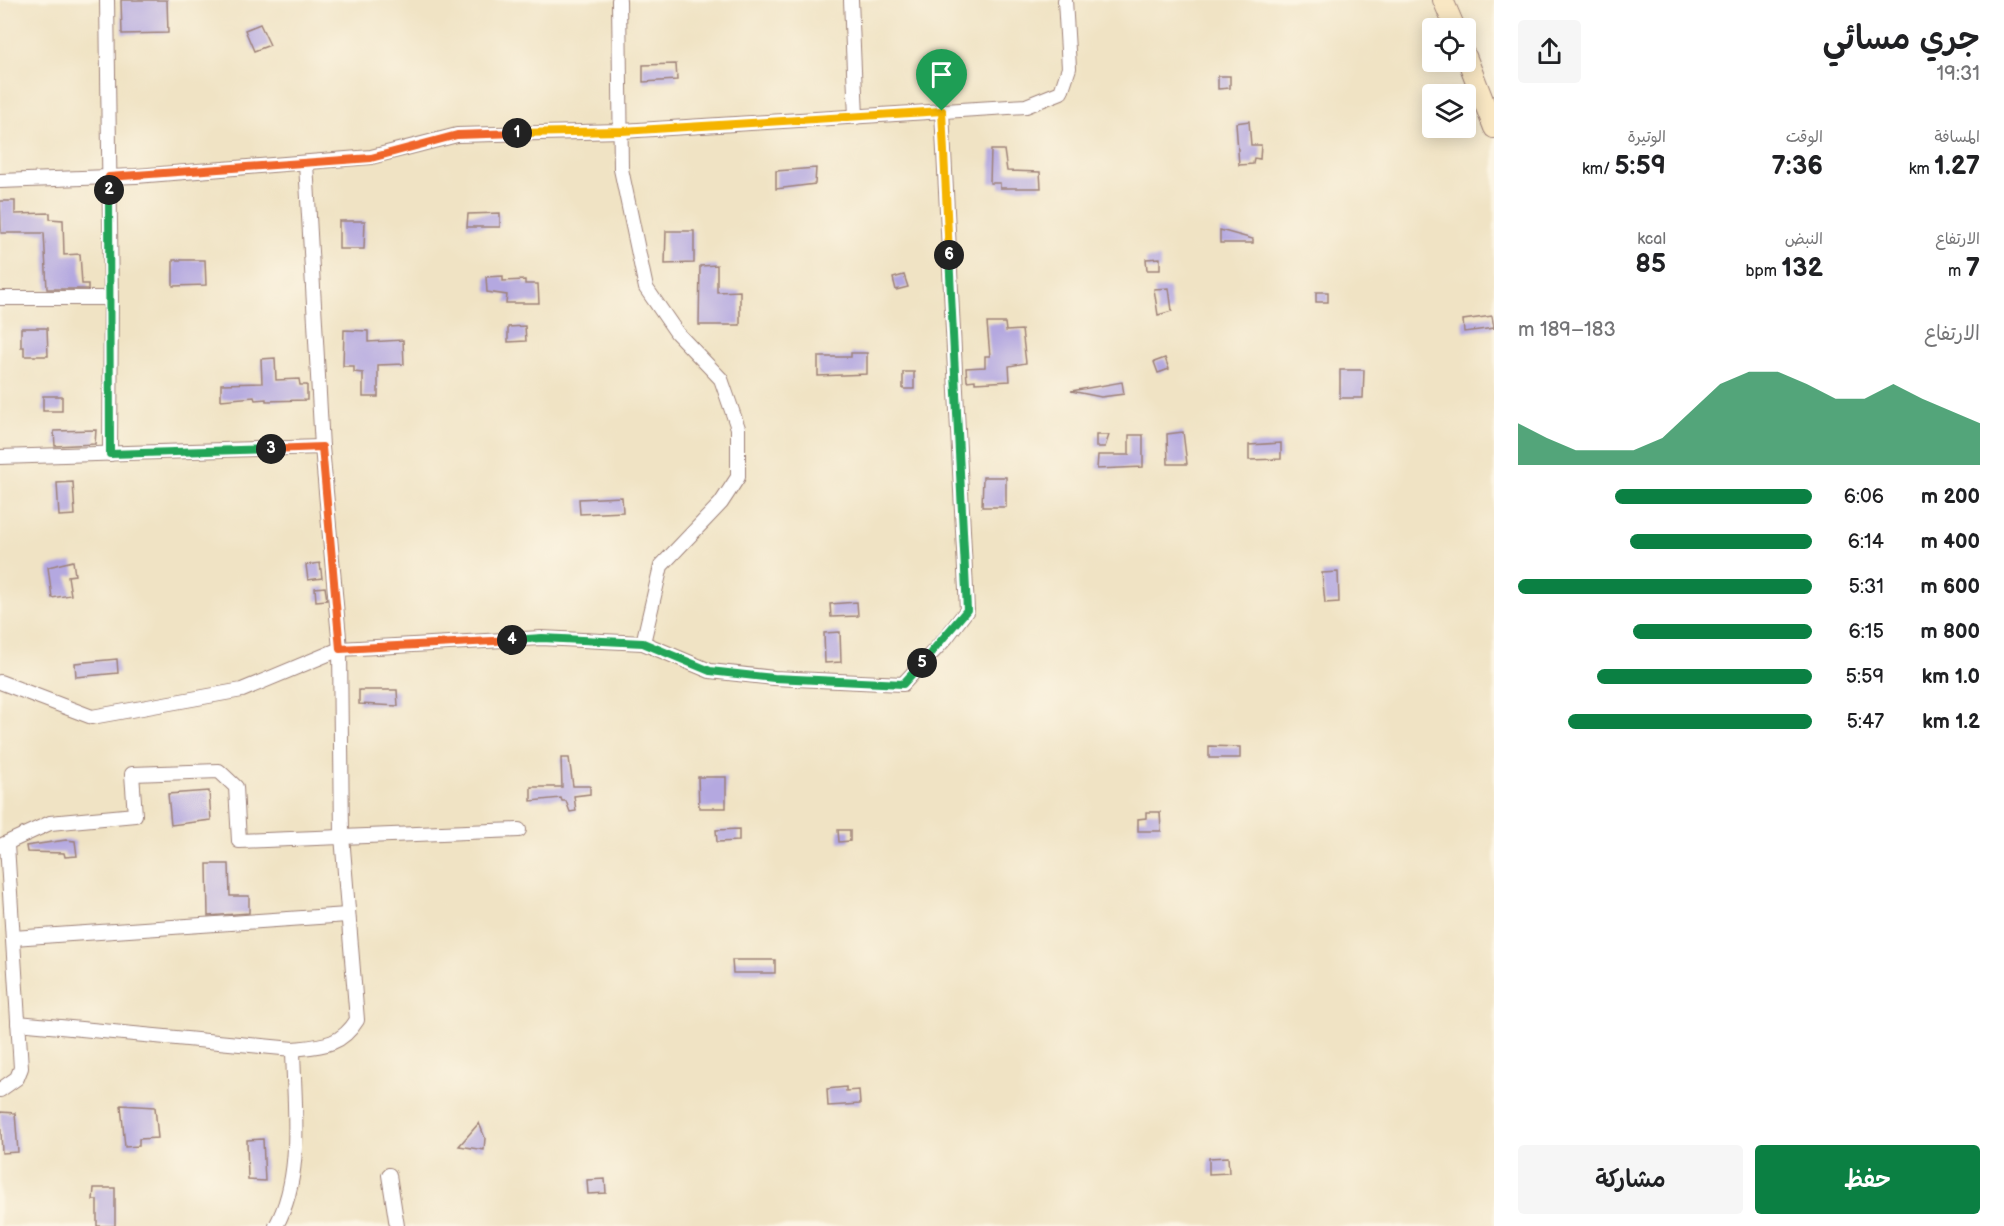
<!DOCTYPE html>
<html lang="ar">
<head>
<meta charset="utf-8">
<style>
	body { margin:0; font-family:"Balsamiq Sans","Playpen Sans Arabic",sans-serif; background:#f6f6f6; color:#202124; direction:rtl; height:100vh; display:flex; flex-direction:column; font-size:22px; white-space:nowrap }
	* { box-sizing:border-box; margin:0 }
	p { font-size:20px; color:#757577 }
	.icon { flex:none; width:33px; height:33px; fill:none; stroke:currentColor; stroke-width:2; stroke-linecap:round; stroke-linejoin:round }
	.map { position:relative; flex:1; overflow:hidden; direction:ltr }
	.side { display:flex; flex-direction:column; background:#fff; width:510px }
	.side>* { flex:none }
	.tools { position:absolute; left:1422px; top:18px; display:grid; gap:12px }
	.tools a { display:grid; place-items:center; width:54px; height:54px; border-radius:6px; background:#fff; box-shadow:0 3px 15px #0003; font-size:30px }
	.pin { position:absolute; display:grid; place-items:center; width:51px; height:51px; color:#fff; margin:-62px -26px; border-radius:50% 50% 50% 0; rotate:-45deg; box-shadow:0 0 6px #0007 }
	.pin .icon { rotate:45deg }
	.km { position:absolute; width:30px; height:30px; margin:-15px; border-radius:50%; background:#222; color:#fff; font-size:16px; line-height:30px; text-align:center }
	.round { display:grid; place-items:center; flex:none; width:63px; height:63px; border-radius:6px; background:#f6f6f6 }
	.headline { display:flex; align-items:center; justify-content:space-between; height:102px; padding:0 24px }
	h1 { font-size:33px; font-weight:600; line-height:45px }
	.figures { display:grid; grid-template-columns:repeat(3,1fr); gap:9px; height:102px; padding:6px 24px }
	.figures div { display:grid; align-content:center }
	.figures b { font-size:26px; font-weight:600 }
	.figures small { font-size:16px; font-weight:400 }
	.figures p { font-size:16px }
	.chart { height:168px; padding:12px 24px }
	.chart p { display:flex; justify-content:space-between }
	.chart svg { width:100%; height:108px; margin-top:6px; fill:#0b8043; opacity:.7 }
	.button { display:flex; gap:12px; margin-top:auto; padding:12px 24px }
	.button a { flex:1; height:69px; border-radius:6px; background:#0b8043; color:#fff; font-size:24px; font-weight:600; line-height:69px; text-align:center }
	.button a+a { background:#f6f6f6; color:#202124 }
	ul { padding:0 24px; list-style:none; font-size:20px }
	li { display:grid; grid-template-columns:96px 72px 1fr; align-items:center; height:45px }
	li i { height:15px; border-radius:8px; background:#0b8043 }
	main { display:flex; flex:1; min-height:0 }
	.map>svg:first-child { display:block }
	.building { fill:#b4a8e0 }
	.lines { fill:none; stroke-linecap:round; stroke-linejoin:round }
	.street-casing { stroke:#9d8178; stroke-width:16 }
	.secondary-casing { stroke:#9d8178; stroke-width:22 }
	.street { stroke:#fff; stroke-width:14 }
	.secondary { stroke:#f9e7c3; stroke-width:20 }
	.split-1-casing { stroke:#fff; stroke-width:12 }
	.split-2-casing { stroke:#fff; stroke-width:12 }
	.split-3-casing { stroke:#fff; stroke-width:12 }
	.split-4-casing { stroke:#fff; stroke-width:12 }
	.split-5-casing { stroke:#fff; stroke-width:12 }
	.split-6-casing { stroke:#fff; stroke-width:12 }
	.split-7-casing { stroke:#fff; stroke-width:12 }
	.split-1 { stroke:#f5b400; stroke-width:8 }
	.split-2 { stroke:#f0652b; stroke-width:8 }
	.split-3 { stroke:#22a559; stroke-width:8 }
	.split-4 { stroke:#f0652b; stroke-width:8 }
	.split-5 { stroke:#22a559; stroke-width:8 }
	.split-6 { stroke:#22a559; stroke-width:8 }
	.split-7 { stroke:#f5b400; stroke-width:8 }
</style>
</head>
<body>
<main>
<section class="side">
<div class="headline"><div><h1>جري مسائي</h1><p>19:31</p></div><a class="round"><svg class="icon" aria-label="share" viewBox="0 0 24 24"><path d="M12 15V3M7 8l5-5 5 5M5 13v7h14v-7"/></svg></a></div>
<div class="figures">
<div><p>المسافة</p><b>1.27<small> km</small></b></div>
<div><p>الوقت</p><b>7:36</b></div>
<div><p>الوتيرة</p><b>5:59<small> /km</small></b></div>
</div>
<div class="figures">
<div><p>الارتفاع</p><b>7<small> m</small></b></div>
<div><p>النبض</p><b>132<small> bpm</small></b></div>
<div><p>kcal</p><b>85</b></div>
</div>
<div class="chart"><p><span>الارتفاع</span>183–189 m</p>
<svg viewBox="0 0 160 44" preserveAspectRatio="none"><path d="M0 44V27L10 33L20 38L30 38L40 38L50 33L60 22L70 11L80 6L90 6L100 11L110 17L120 17L130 11L140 17L150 22L160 27V44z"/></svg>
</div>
<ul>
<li><b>200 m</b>6:06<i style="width:67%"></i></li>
<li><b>400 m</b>6:14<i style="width:62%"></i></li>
<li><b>600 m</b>5:31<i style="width:100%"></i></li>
<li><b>800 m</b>6:15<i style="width:61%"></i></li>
<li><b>1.0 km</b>5:59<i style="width:73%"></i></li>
<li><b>1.2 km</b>5:47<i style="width:83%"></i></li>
</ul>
<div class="button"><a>حفظ</a><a>مشاركة</a></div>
</section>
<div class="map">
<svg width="1494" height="1226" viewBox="0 0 1494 1226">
	<rect width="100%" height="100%" fill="#fcf5e5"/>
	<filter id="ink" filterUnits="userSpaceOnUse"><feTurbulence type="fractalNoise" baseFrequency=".0167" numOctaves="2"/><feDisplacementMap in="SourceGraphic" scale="12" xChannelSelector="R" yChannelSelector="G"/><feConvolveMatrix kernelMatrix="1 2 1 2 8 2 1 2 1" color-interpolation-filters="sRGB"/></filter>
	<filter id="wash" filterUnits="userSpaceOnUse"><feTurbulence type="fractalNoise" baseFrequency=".008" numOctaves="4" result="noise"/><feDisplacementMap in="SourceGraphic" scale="24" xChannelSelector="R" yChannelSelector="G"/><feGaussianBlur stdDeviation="1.35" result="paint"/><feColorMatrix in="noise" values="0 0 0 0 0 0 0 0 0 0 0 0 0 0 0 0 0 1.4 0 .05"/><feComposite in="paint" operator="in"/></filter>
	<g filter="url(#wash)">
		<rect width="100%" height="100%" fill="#f0e3c4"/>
		<g id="blocks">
			<!-- building -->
			<g class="building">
				<path d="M121,0H167L168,33L122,34Z"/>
				<path d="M260,24L270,45L254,51L245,30Z"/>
				<path d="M676,64L677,80L643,82V65Z"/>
				<path d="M1218,76H1230V88L1218,89Z"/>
				<path d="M1249,121L1251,145H1261L1260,159L1254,158L1253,164L1239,165L1236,123Z"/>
				<path d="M991,150H1004L1007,171L1040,172L1041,188H1000V183H990Z"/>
				<path d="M816,168L815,184L776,189V171Z"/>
				<path d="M0,201H15V214L50,213V219L63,220L64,255L80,254L82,284H88V289H47L44,233H1Z"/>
				<path d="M500,213V227H467L468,214Z"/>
				<path d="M339,221H365L364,249H339Z"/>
				<path d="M1220,230L1253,239V243H1220Z"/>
				<path d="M666,231H694V263L665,264Z"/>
				<path d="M1160,258V270H1147L1146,259Z"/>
				<path d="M173,260H205L206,285L173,286Z"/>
				<path d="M717,265V292L740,291V325H699L700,266Z"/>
				<path d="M904,275L908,287L896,290L893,278Z"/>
				<path d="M503,276V281L525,280V284H538L539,303H506L507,295L487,292L486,277Z"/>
				<path d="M1169,288L1172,311L1158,315L1154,289Z"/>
				<rect x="1316" y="292" width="12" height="10"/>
				<path d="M1492,316L1494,328L1464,332L1463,320Z"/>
				<path d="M987,323H1005L1006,331L1022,330L1026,363L1009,366L1010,381L975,383V380L967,381L966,368L985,367V356H990Z"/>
				<path d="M525,326L526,341L508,342V327Z"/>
				<path d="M21,328H47L48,356H24V347H21Z"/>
				<path d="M344,330L368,331V342L403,340L404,364L378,365V397H363V373L354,372V366H343Z"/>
				<path d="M851,353H867V374L818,376V357H851Z"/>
				<path d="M275,358L276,380L299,379L300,385H307V400L266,401V399L255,400L254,397L221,400V384L262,383L261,359Z"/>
				<path d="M1165,358L1169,369L1158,373L1154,362Z"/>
				<path d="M1340,370H1364L1363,398H1340Z"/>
				<rect x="903" y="372" width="11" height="17"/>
				<path d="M1122,382L1124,394L1101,397L1071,391Z"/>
				<rect x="43" y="396" width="19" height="15"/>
				<path d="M96,430L95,444L55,446L54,431Z"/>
				<path d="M1183,432L1187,464H1168L1167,434Z"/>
				<path d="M1096,435H1109L1105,447H1096Z"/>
				<path d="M1129,435H1143V467L1097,469L1098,455H1129Z"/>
				<path d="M1281,443V459L1249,460V445Z"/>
				<path d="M983,477H1006V507H982Z"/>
				<path d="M73,482L75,515L59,516L57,483Z"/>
				<path d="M622,497L623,512L580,514L579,499Z"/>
				<path d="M73,561L75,575L68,576L71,595L52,598L48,567Z"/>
				<path d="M320,563L322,578L308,580L306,565Z"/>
				<path d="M1338,572L1339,602L1325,603L1322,573Z"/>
				<path d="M325,587L327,600L316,601L315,588Z"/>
				<path d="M857,602L858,616L831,617L830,604Z"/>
				<path d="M840,632L841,662L825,663L824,633Z"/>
				<path d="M117,659L118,673L76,677L75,663Z"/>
				<path d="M359,690H397L398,706L359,704Z"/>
				<path d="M1209,746L1240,747V758H1209Z"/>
				<path d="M561,758H569L573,786H590V794L574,796L576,811L570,812L566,801H562L561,798L531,801V787H562Z"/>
				<path d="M698,777H726V808H699Z"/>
				<path d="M209,791L211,820L171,825L168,794Z"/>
				<path d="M1146,812H1160L1161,831H1138V819L1146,818Z"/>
				<path d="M739,829V841L717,842L716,830Z"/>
				<path d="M838,830H850V841L839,842Z"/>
				<path d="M66,840L75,841L77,856L65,857L64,853L27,852L26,846Z"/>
				<path d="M207,864H229L230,896H249V913L208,916Z"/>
				<path d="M732,960H775V973H733Z"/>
				<path d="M846,1087V1091L859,1090L860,1104L828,1106L827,1089Z"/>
				<path d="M121,1105L155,1107L158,1138L139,1139V1146L125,1147Z"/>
				<path d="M0,1112L15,1113L18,1152L2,1153Z"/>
				<path d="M479,1123L485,1138L484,1150L459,1146Z"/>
				<path d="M263,1139L265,1181L248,1180L247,1140Z"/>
				<path d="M1228,1157L1229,1173L1209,1174V1158Z"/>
				<path d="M605,1179L606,1193L588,1194L587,1180Z"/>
				<path d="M94,1188H115V1226H97V1200H93Z"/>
			</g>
		</g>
	</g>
	<g filter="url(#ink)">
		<use href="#blocks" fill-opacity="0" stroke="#9d8178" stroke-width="1.5"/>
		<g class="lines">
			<!-- street casing -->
			<g class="street-casing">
				<g id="street">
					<path d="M107,0L111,298L110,454"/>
					<path d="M619,0L621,169L646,288L677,333L721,379L738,428V477L721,503L661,566L643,643"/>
					<path d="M851,0L856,117"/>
					<path d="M0,181L136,176L371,157L457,135L622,131L1026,106L1061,92L1069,68L1065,0"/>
					<path d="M0,298H111"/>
					<path d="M0,457L322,447"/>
					<path d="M0,682L92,717L242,690L340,649L541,638L643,643L710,671L774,678L903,684L946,638L967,610L942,111"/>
					<path d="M0,846L50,823L135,815L132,774L219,771L236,787L239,841L519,830"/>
					<path d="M13,938L347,915"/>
					<path d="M18,1023L293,1049C322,1046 341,1046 357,1020L342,836L340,649L322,447L306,163"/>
					<path d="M0,1090L17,1078L21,1068L7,845"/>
					<path d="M389,1175L397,1226"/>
					<path d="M276,1226C304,1174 294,1107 293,1049"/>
				</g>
			</g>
			<!-- secondary casing -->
			<g class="secondary-casing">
				<g id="secondary">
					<path d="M1443,0L1455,28"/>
					<path d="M1466,56L1494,128"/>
				</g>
			</g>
			<!-- street -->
			<use href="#street" class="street"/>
			<!-- secondary -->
			<use href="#secondary" class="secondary"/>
		</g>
	</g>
	<g class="lines" filter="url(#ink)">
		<!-- split-1 casing -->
		<g class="split-1-casing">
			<path id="split-1" d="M517,133L622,131L942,111"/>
		</g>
		<!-- split-2 casing -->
		<g class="split-2-casing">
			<path id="split-2" d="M109,190V177L371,158L457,135L517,133"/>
		</g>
		<!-- split-3 casing -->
		<g class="split-3-casing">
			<path id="split-3" d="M109,190L110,454L271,449"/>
		</g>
		<!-- split-4 casing -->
		<g class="split-4-casing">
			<path id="split-4" d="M271,449L322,447L340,649L512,640"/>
		</g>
		<!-- split-5 casing -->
		<g class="split-5-casing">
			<path id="split-5" d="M512,640L542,638L643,643L710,671L774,678L903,684L922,663"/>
		</g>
		<!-- split-6 casing -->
		<g class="split-6-casing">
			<path id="split-6" d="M922,663L967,610L949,255"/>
		</g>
		<!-- split-7 casing -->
		<g class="split-7-casing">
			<path id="split-7" d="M942,111L949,255"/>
		</g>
		<!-- split-1 -->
		<use href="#split-1" class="split-1"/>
		<!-- split-2 -->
		<use href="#split-2" class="split-2"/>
		<!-- split-3 -->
		<use href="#split-3" class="split-3"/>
		<!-- split-4 -->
		<use href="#split-4" class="split-4"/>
		<!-- split-5 -->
		<use href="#split-5" class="split-5"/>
		<!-- split-6 -->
		<use href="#split-6" class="split-6"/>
		<!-- split-7 -->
		<use href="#split-7" class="split-7"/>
	</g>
</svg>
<div class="tools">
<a><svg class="icon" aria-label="locate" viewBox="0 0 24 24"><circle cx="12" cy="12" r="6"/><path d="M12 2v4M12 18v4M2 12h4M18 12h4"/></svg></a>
<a><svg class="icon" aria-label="layers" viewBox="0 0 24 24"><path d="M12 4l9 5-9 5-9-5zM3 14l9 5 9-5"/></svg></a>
</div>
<div class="pin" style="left:942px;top:111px;background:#1e9e55"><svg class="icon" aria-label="arrive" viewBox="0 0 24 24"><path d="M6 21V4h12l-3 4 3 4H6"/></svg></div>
<b class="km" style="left:517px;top:133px">1</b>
<b class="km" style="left:109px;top:190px">2</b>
<b class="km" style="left:271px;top:449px">3</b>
<b class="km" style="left:512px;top:640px">4</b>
<b class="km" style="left:922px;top:663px">5</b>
<b class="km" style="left:949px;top:255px">6</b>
</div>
</main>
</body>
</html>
